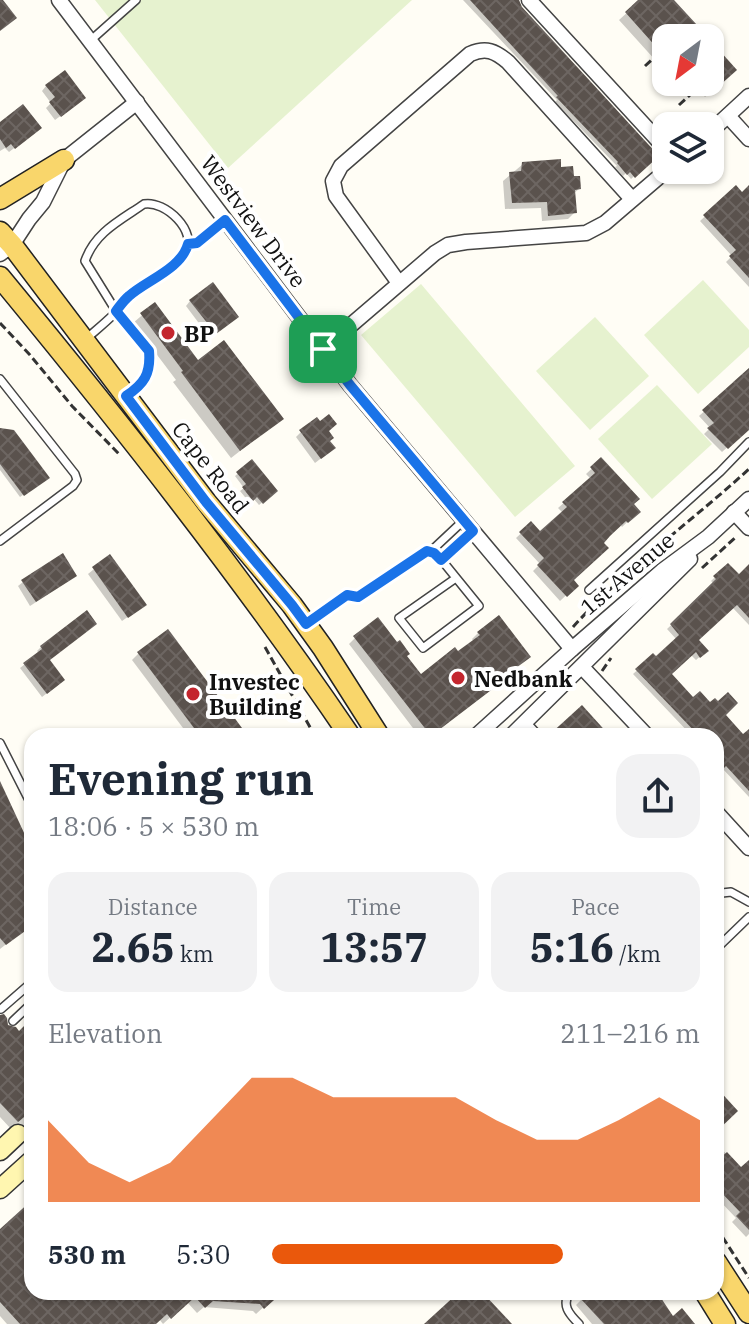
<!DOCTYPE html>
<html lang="en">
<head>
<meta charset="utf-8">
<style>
	body { margin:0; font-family:"IBM Plex Serif",serif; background:#f2f2f3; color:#1f2937; height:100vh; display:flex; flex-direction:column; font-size:30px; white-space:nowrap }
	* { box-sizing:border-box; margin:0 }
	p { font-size:26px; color:#747a83 }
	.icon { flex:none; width:44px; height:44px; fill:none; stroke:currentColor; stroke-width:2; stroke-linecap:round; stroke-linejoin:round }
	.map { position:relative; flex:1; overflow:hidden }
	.side { position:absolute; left:24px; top:728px; width:700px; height:572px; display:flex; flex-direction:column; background:#fff; border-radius:24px; box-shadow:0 2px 6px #0004 }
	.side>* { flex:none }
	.needle { width:52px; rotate:212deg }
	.fabs { position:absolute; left:652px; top:24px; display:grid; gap:16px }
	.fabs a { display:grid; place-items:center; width:72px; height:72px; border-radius:16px; background:#fff; box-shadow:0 2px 6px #0004; font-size:40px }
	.pin { position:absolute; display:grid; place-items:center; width:68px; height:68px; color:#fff; margin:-34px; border-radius:16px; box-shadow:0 4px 12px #0006 }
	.round { display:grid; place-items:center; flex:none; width:84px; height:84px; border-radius:24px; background:#f2f2f3 }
	.headline { display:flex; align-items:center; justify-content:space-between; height:136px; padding:0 24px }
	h1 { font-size:44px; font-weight:700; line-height:60px }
	.stats { display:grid; grid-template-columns:repeat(3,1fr); gap:12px; height:136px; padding:8px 24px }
	.stats div { display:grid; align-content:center; border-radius:20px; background:#f2f2f3; text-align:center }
	.stats b { font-size:40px; font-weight:700 }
	.stats small { font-size:22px; font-weight:400 }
	.stats p { font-size:22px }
	.chart { height:224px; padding:16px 24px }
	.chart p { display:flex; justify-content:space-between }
	.chart svg { width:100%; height:144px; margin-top:8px; fill:#ea580c; opacity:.7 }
	ul { padding:0 24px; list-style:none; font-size:26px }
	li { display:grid; grid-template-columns:128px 96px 1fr; align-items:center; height:60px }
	li i { height:20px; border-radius:10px; background:#ea580c }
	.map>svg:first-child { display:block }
	.pitch { fill:#e6f2cf }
	.shadow { fill:#0003 }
	.building { fill:url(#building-cross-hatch) }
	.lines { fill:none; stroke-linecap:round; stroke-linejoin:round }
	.secondary-tunnel { stroke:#dbdad3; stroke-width:18; stroke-dasharray:18 9; stroke-linecap:butt }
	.lane-casing { stroke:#444; stroke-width:10 }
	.street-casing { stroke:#444; stroke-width:17 }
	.secondary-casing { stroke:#333; stroke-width:21 }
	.primary-casing { stroke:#222; stroke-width:23 }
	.path { stroke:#333; stroke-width:3; stroke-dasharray:8 4; stroke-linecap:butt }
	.lane { stroke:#fff; stroke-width:7 }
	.street { stroke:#fff; stroke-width:14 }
	.secondary { stroke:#fff6b0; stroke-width:18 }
	.primary { stroke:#f9d66b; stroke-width:20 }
	.route-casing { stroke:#fff; stroke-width:16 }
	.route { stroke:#1a73e8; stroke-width:10 }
	.poi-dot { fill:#c4262e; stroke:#fff; stroke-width:3 }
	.labels { text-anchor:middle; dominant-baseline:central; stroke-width:8; stroke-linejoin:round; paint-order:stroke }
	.street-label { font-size:22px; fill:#111; stroke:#fff }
	.poi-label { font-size:22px; font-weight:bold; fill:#111; stroke:#fff; text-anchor:start }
</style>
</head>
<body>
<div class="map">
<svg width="749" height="1324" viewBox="0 0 749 1324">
	<defs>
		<pattern id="building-cross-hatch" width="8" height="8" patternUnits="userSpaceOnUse" patternTransform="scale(2)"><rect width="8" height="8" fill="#5a524d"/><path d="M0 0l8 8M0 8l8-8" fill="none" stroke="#6d6662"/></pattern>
	</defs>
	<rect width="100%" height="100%" fill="#fffdf5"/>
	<!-- pitch -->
	<g class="pitch">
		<path d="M95,0H412L228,168Z"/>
		<path d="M703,280L749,330V347L698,394L644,335Z"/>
		<path d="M421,284L575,466L515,517L361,335Z"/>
		<path d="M595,317L649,376L590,430L536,371Z"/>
		<path d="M657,385L712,444L652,499L598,439Z"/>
	</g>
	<!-- shadow -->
	<g class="shadow">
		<path d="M463,0H516L520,8L656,156L631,179L626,173L623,176L615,167L617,166L555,102L557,100Z"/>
		<path d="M641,0H672L706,38H666V72L619,20Z"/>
		<path d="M710,43L734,70L705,97L691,82H710Z"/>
		<path d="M46,86L78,103L55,120L46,108L51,103L42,91Z"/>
		<path d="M0,125L34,133L9,152L5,148L0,151Z"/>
		<path d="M523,164L559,169L572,178L579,189L573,194L575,212L568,219L542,221L541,208L505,209L503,181Z"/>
		<path d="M736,188L742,194L749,192V287L726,262L732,256L700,221Z"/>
		<path d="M190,301L232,321L210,338L186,306Z"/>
		<path d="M154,305L197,362L281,419L231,458L173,382L176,380L133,323Z"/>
		<path d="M749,368V428L722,452L704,434L710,428L699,416L735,384L733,382Z"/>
		<path d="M0,430L44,480L20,497L0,470Z"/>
		<path d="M327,431L328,453L315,463L296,437L301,432Z"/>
		<path d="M601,460L638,512L622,527L620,524L602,543L571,581L576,586L560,601L533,571L540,564L516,538L531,524L540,534L563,513L558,508L591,479L586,474Z"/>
		<path d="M252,462L276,491L259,505L253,498L249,502L240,491L244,488L235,476Z"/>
		<path d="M110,556L139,609L122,621L88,574Z"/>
		<path d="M728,565L738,577L749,574V625L732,607L696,640L706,651L696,660L691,655L669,674L693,700L723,715L743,737L749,731V797L722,768L719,770L716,766V736H692L633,674L653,656L656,659L677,640L667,629L714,584L711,581Z"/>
		<path d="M70,580L30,606L18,586L23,582Z"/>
		<path d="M87,613L48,660L59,684L42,697L20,668L39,653L37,651L41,647Z"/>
		<path d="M499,618L503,677L498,684L430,736H419L349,644L355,638L405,657L420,677L458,654L474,642L472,639L478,633Z"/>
		<path d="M139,653L246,736H189L132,660Z"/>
		<path d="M0,785L32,855V924L0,949Z"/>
		<path d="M0,1016L5,1024L19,1033L32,1021V1151L23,1142L20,1132L11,1129L0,1117Z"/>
		<path d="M716,1043L722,1049L716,1055Z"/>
		<path d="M716,1143L741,1170L749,1163V1234L746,1237L732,1222L736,1218L716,1197Z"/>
		<path d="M32,1202V1292H280L256,1314L253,1311L204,1307L197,1313L187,1302L163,1324L159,1319L154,1324H7L0,1316V1232Z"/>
		<path d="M589,1292H654L672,1319L692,1324H592L576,1305Z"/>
	</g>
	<!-- building -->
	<g class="building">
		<path d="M0,0H3L17,18L0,31Z"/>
		<path d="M470,0H519L522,7L659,156L635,178L630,172L627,175L617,163L618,162L556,97L558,96Z"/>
		<path d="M638,0H674L709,38H666V58L625,12Z"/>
		<path d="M710,40L737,70L710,94Z"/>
		<path d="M65,70L86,98L61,117L49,102L55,97L45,85Z"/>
		<path d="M23,104L42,128L15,149L11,144L6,148L0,139V122Z"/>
		<path d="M561,159V167L573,166L574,176H580L581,189L575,190L577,213L548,216L547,202L512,203L509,172L521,171L522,162Z"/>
		<path d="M736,185L742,192L749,185V278L729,256L736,250L703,215Z"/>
		<path d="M213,282L239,317L216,334L189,300Z"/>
		<path d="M155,302L198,360L224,340L284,419L240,451L181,372L183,371L140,313Z"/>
		<path d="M749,368V430L728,449L707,428L714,423L702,410Z"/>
		<path d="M329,414L337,424L329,431L334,438L330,441L336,448L321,459L299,430L317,417L320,421Z"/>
		<path d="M0,428L14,430L50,478L24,496L0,464Z"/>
		<path d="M601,457L640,499L634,504L641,512L628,523L626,521L610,536L604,543L609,548L574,580L579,586L567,597L537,565L544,558L519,532L531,521L540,531L567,507L562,502L595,473L590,467Z"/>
		<path d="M252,459L278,491L263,504L257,497L253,501L242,487L246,484L236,472Z"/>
		<path d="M63,553L77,576L36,602L21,580Z"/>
		<path d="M110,554L147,605L128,618L92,567Z"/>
		<path d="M728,563L739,574L749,564V618L737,605L699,640L709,651L700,658L696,652L672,674L693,697L700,691L710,702L715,698L718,701L728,692L738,703L726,715L743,734L749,729V791L726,766L724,768L716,759V736H699L635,669L653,653L656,656L679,635L670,624L716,579L713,576Z"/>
		<path d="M87,610L97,624L50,660L65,680L47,694L23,663L42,649L40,646Z"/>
		<path d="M499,615L531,657L505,676L507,678L431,736L353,636L378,617L397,642L400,640L410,654L407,656L421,674L455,647L458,651L480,635L477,632Z"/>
		<path d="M168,629L248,736H200L137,652Z"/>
		<path d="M582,705L610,736H548Z"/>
		<path d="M0,781L32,850V926L6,945L0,938Z"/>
		<path d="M4,1014L7,1018L8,1025L16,1027L19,1031L32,1018V1138L27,1126L18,1122L0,1103V1015Z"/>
		<path d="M716,1087L738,1111L716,1132Z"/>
		<path d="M727,1152L741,1167L749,1160V1230L736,1216L740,1212L716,1187V1162Z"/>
		<path d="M32,1200V1292H283L264,1309L260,1304L213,1301L205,1308L195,1297L171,1319L167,1314L156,1324H20L0,1302V1229Z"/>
		<path d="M459,1292H482L512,1324H424Z"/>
		<path d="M586,1292H657L673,1316L682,1308L695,1324H604L580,1298Z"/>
	</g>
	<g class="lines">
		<!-- secondary-tunnel -->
		<path class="secondary-tunnel" d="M18,1134L32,1122"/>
		<!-- lane casing -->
		<g class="lane-casing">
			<g id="lane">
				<path d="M90,41L136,0"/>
				<path d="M188,244L197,243L225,220"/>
				<path d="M86,339C95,331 105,323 114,314C120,308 124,300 130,295C148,281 172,271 185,253C199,232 165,200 144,204C121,220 95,232 85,261L116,311L149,351C150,373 144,384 127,395"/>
				<path d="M0,379L75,474L77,480L73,486L0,541"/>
				<path d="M430,552L463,521"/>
				<path d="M441,560L473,531"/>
				<path d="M589,590L720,472L749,442"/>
				<path d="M307,624L347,595L358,597L427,551L434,553L440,558L479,606L423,648L399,618L456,578"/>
				<path d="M526,722L539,736"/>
				<path d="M0,743L32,806"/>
				<path d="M716,899L722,893L731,892L749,902"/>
				<path d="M716,949L749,917"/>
				<path d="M1,1009L32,982"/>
				<path d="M13,1021L32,1003"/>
				<path d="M570,1292C561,1305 569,1314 579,1324"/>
			</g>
		</g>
		<!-- street casing -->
		<g class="street-casing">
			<g id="street">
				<path d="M59,0L350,385L572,649"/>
				<path d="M529,0L666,149"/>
				<path d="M728,116L749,139"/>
				<path d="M710,132L749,96"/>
				<path d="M0,254L12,245L29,219L43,202L64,160L137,102"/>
				<path d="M399,283L336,196L333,181L341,166L470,54C486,47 495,51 508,62L632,199"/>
				<path d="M323,349L435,253L448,245L466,242L586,233L605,223L667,170"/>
				<path d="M734,512L749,528"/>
				<path d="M582,667L647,736"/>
				<path d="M476,736L572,649L662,571L708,537L749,499"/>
				<path d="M511,736L690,559"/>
				<path d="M716,812L749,848"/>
			</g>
		</g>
		<!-- secondary casing -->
		<g class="secondary-casing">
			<g id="secondary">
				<path d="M0,1151L18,1134"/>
				<path d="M0,1189L32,1160"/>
			</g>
		</g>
		<!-- primary casing -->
		<g class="primary-casing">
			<g id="primary">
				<path d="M0,199L64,160"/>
				<path d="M0,232L12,245L206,502L292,605L323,648L379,736"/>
				<path d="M0,277C122,425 242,577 350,736"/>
				<path d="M716,1262L749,1313"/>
				<path d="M705,1292L725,1324"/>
			</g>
		</g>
		<!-- path -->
		<g class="path">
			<path d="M645,66L657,55"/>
			<path d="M679,105L690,95"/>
			<path d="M0,323L30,355L72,406L121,456"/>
			<path d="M702,568L737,536"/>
			<path d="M573,627C626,568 691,522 749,469"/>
			<path d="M265,647L315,736"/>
			<path d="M602,671L611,658"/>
			<path d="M716,1227L749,1278"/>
		</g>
		<!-- lane -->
		<use href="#lane" class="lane"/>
		<!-- street -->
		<use href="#street" class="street"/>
		<!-- secondary -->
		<use href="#secondary" class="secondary"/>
		<!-- primary -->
		<use href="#primary" class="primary"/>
	</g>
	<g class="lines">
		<!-- route casing -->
		<g class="route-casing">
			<path id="route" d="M225,220L350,385L473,531L441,560L434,553L427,551L358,597L347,595L306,624L292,605L206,502L126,396C144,384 151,374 149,351L116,311C120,306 124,300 129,296C147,280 181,269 188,244L197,243Z"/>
		</g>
		<!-- route -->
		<use href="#route" class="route"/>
	</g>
	<!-- markers -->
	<g class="poi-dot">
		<circle cx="168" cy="333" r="8"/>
		<circle cx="458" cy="678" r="8"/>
		<circle cx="193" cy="694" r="8"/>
	</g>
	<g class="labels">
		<!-- street labels -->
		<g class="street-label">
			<text transform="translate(254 221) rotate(53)">Westview Drive</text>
			<text transform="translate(211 467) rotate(52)">Cape Road</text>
			<text transform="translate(627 573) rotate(-40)">1st Avenue</text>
		</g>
		<!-- poi labels -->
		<g class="poi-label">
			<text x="184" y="333">BP</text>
			<text x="474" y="678">Nedbank</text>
			<text x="209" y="681">Investec<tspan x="209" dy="25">Building</tspan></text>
		</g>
	</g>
</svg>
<div class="fabs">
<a><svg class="needle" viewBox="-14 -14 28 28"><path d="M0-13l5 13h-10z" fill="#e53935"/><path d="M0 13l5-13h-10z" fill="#747a83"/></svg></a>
<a><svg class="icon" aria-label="layers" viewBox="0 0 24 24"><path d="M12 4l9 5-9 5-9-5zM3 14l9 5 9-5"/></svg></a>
</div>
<div class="pin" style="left:323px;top:349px;background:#1e9e55"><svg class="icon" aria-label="arrive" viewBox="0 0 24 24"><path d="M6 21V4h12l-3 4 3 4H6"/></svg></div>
<section class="side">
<div class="headline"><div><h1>Evening run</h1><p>18:06 · 5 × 530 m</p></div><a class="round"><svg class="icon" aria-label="share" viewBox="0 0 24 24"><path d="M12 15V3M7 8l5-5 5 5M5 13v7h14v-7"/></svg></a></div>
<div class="stats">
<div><p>Distance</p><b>2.65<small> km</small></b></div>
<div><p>Time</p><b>13:57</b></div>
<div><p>Pace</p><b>5:16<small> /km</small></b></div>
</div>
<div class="chart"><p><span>Elevation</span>211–216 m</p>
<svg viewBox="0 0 160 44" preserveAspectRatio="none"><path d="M0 44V19L10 32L20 38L30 32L40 19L50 6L60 6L70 12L80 12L90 12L100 12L110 19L120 25L130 25L140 19L150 12L160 19V44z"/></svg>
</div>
<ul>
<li><b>530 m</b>5:30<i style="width:68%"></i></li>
</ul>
</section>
</div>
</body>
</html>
